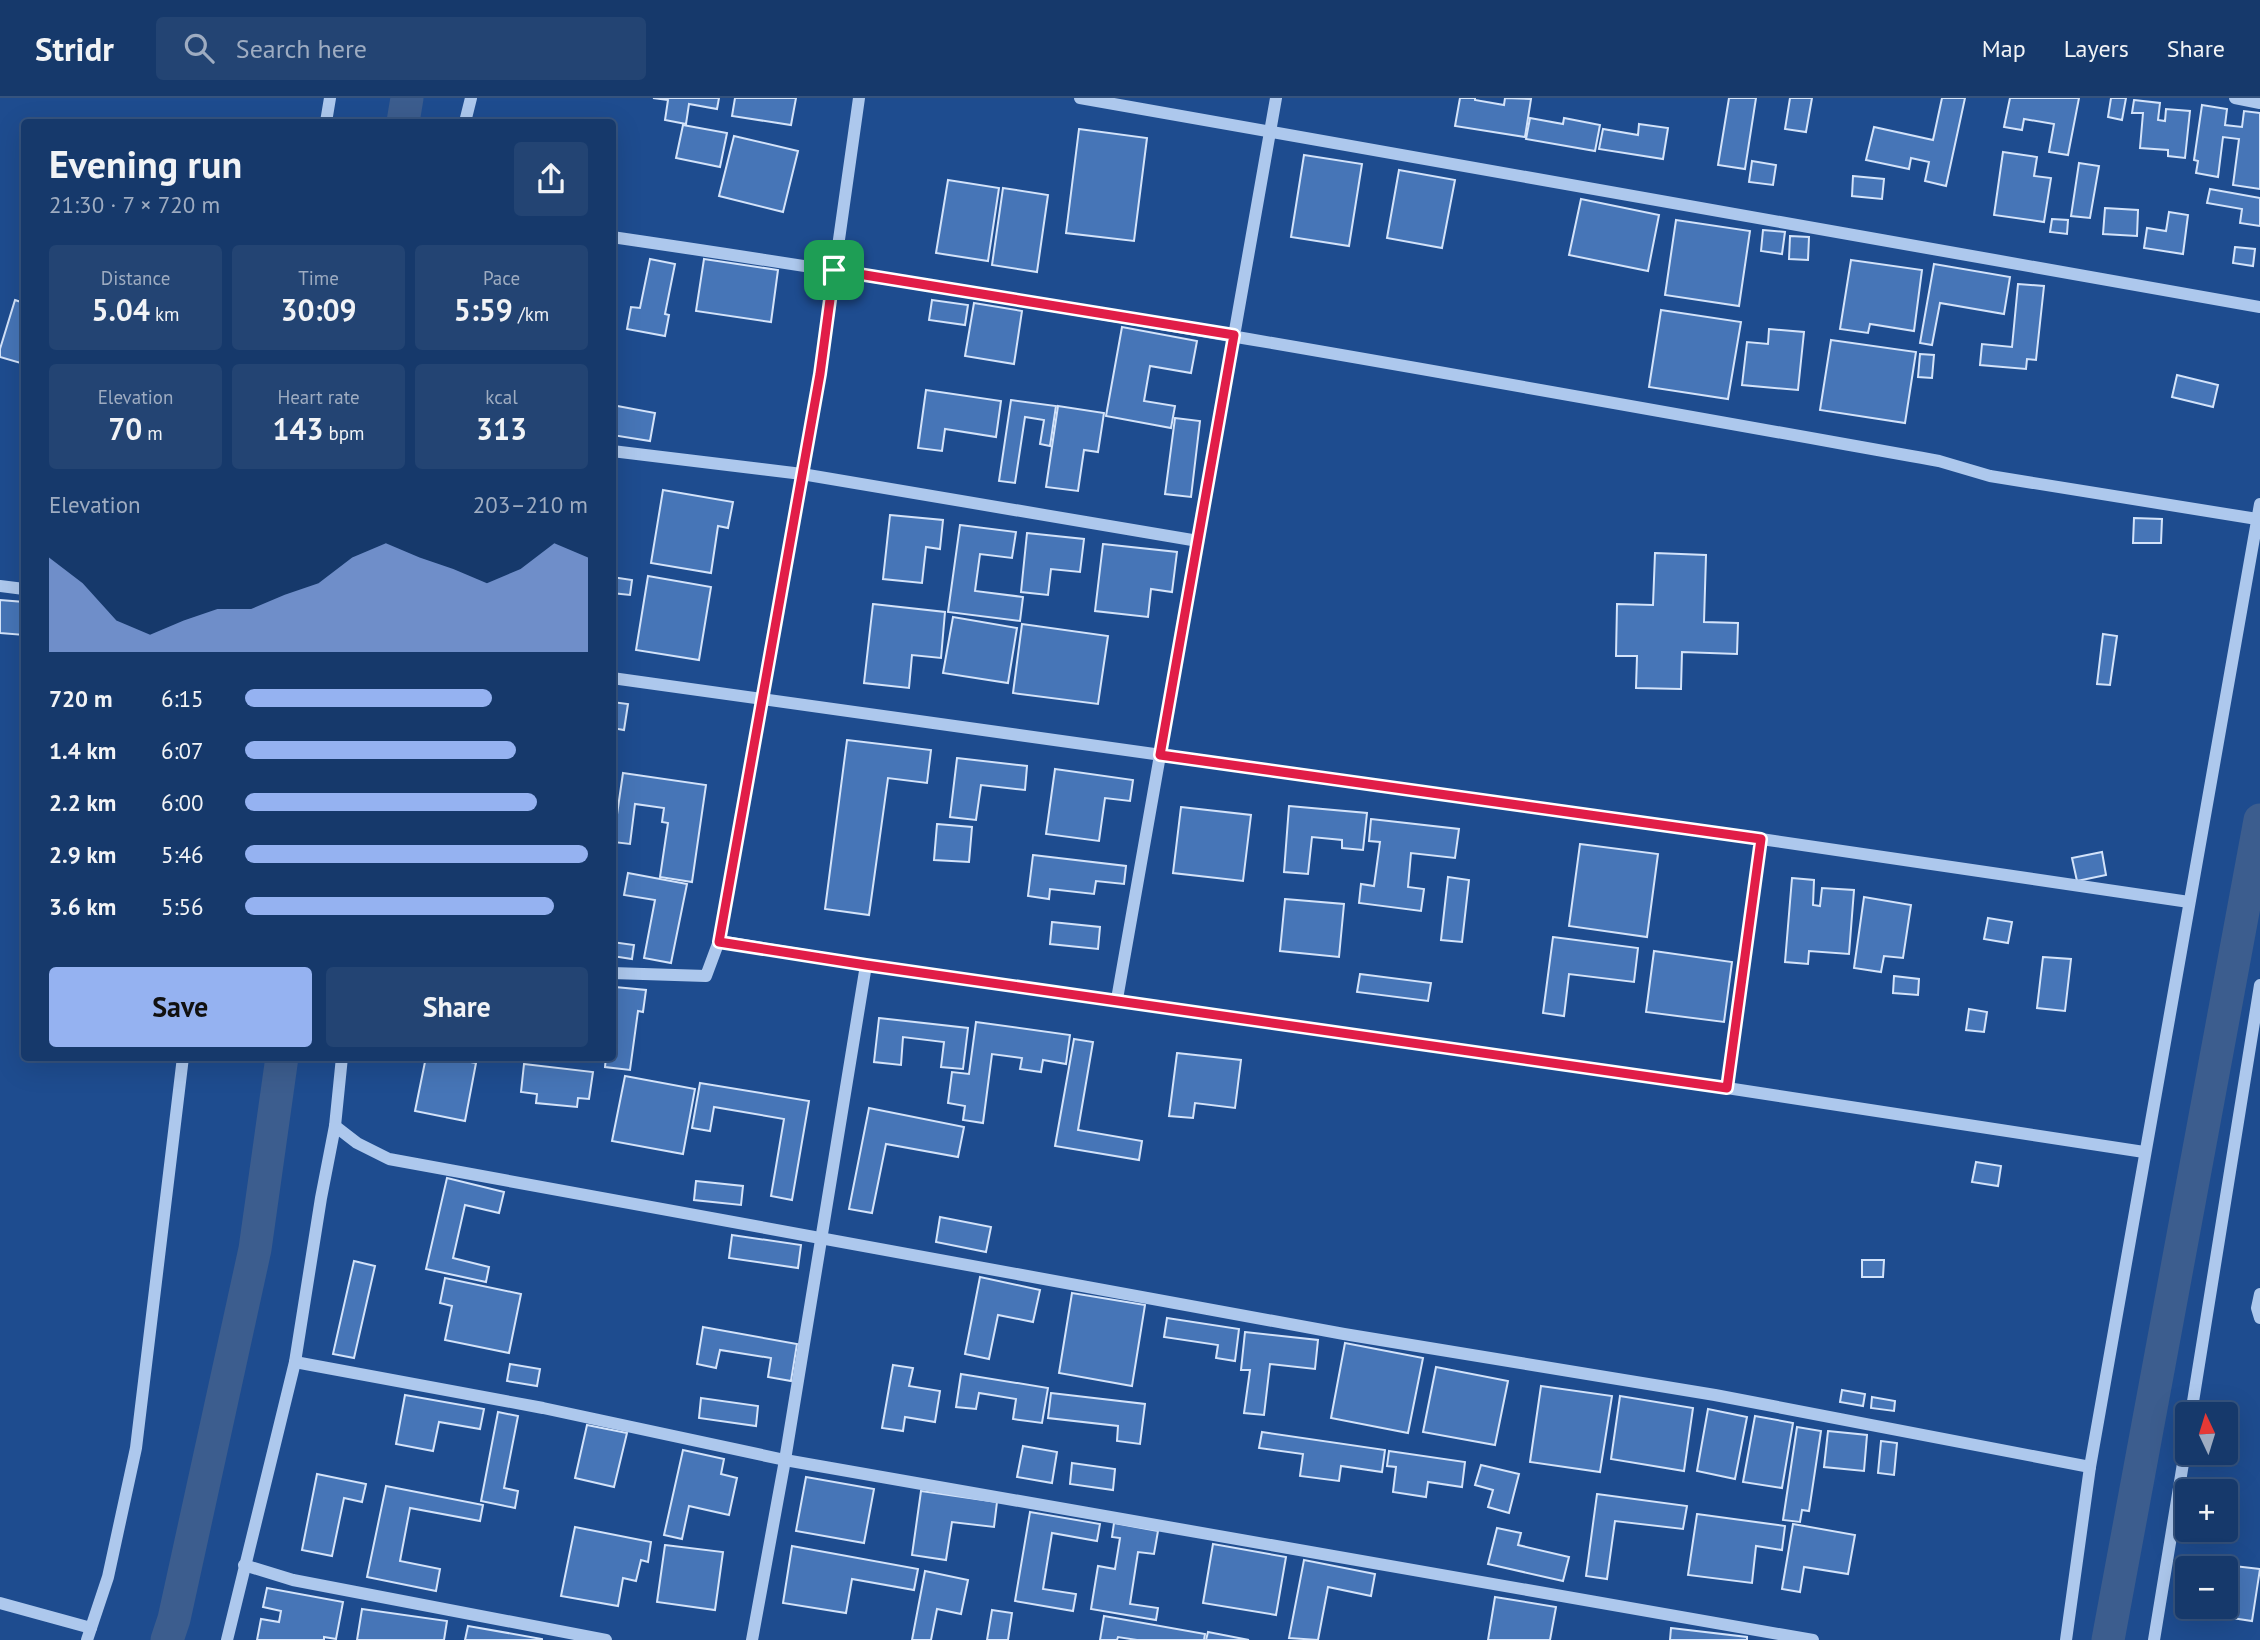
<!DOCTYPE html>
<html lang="en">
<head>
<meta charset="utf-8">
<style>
	body { margin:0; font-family:"PT Sans",sans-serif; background:#234473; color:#f1f3f6; height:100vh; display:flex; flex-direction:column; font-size:26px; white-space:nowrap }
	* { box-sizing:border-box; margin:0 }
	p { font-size:23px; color:#9eacc1 }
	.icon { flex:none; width:38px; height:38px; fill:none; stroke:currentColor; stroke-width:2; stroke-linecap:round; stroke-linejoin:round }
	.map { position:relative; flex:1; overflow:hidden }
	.details { position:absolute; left:21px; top:21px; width:595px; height:942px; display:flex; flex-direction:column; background:#16396b; border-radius:7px; box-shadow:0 7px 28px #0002,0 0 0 2px #35537e }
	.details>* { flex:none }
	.needle { width:46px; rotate:356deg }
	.controls { position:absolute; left:2175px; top:1304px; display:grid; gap:14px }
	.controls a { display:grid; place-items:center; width:63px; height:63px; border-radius:7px; background:#16396b; box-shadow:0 7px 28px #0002,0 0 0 2px #35537e; font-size:35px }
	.pin { position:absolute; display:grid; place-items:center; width:60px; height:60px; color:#fff; margin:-30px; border-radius:14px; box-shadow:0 4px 10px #0006 }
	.round { display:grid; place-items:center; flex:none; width:74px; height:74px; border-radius:7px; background:#234473 }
	.head { display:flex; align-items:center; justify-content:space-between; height:119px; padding:0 28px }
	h1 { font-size:38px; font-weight:700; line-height:52px }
	.figures { display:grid; grid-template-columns:repeat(3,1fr); gap:10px; height:119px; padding:7px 28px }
	.figures div { display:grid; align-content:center; border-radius:7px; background:#234473; text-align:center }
	.figures b { font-size:30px; font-weight:700 }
	.figures small { font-size:19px; font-weight:400 }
	.figures p { font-size:19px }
	.chart { height:196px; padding:14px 28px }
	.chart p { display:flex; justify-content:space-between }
	.chart svg { width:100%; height:126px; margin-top:7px; fill:#95b2f1; opacity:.7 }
	.cta { display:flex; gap:14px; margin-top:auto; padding:14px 28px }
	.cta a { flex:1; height:80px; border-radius:7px; background:#95b2f1; color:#111; font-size:28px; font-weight:700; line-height:80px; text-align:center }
	.cta a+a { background:#234473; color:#f1f3f6 }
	ul { padding:0 28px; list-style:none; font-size:23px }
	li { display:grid; grid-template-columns:112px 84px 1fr; align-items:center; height:52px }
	li i { height:18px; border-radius:9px; background:#95b2f1 }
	header { display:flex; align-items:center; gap:42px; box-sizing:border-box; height:98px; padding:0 35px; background:#16396b; border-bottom:2px solid #35537e }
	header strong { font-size:33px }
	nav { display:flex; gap:38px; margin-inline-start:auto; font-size:24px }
	.search { width:490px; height:63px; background:#234473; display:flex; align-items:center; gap:18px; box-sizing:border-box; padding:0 24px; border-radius:7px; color:#9eacc1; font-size:26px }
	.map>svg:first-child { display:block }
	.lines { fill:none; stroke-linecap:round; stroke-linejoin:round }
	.canal { stroke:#3c5d8e; stroke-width:33 }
	.building { fill:#4675b7; stroke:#d3e3fa; stroke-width:2 }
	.minor { stroke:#adc8ed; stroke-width:12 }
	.route-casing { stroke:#fff; stroke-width:14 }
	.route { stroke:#e11d48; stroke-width:9 }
</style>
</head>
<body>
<header>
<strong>Stridr</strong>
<div class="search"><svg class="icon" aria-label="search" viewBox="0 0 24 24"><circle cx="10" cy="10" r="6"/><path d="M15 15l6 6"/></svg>Search here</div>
<nav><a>Map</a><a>Layers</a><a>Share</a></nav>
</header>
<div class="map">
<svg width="2260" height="1542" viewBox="0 0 2260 1542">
	<rect width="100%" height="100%" fill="#1e4c8f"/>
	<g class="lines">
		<!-- canal -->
		<g class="canal">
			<path d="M403,24L407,0"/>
			<path d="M167,1542L174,1521L255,1151L282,959"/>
			<path d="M2108,1542L2260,722"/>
		</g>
	</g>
	<!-- building -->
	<g class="building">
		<path d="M653,0H719L717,11L689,6L686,26L665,22L668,2Z"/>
		<path d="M735,0H796L791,27L732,18Z"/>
		<path d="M1460,0H1475V2L1504,7L1505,0L1531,1L1525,39L1455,28Z"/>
		<path d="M1729,0H1756L1745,71L1718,67Z"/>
		<path d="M1790,0H1812L1806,34L1785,31Z"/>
		<path d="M1942,0H1965L1946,88L1925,83L1929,64L1911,60L1909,71L1866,62L1874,29L1933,42Z"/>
		<path d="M2010,0H2079L2068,57L2049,54L2054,26L2024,21L2022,32L2004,29Z"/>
		<path d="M2111,0H2126L2122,22L2108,19Z"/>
		<path d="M2134,2L2160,5L2158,22L2165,23L2166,11L2190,13L2185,60L2168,58V52L2140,50L2143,15H2132Z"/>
		<path d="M2202,7L2227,11L2225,27L2242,29L2244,13L2260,15V91L2233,87L2239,41L2223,39L2218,79L2196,75L2198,63L2194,62Z"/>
		<path d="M1530,20L1563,26L1564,20L1600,27L1595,53L1526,41Z"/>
		<path d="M1639,26L1668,30L1663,61L1599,51L1603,31L1638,37Z"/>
		<path d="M683,27L727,35L720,69L676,60Z"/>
		<path d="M1079,31L1147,40L1134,143L1066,135Z"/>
		<path d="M734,38L798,53L783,114L719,98Z"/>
		<path d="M2003,54L2037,59L2034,78L2051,80L2044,124L1994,117Z"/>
		<path d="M1304,57L1362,66L1349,148L1291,139Z"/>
		<path d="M1752,63L1776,67L1773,87L1749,84Z"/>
		<path d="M2079,65L2099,68L2090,120L2071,118Z"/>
		<path d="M1399,72L1455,82L1442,150L1387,140Z"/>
		<path d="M1853,78L1884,81L1882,101L1852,98Z"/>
		<path d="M948,82L999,90L988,163L936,155Z"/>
		<path d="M1003,90L1048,97L1037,174L992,167Z"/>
		<path d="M2210,91L2260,100V128L2240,125L2242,111L2207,105Z"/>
		<path d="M1581,101L1659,117L1648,173L1569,157Z"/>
		<path d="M2105,110L2138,112L2137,138L2103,136Z"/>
		<path d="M2169,114L2188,117L2183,156L2144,150L2147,130L2166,133Z"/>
		<path d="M2052,121L2068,122L2067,136L2050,134Z"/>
		<path d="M1676,122L1750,133L1739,208L1665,197Z"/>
		<path d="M1763,132L1785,134L1782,156L1761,153Z"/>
		<path d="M1790,138L1809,139L1808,162L1789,161Z"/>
		<path d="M2235,149L2255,151L2253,168L2233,165Z"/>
		<path d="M650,161L675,166L665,216L669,217L665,238L627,231L631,209L640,210Z"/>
		<path d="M704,161L778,172L771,224L696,213Z"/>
		<path d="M1851,162L1922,172L1914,233L1870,226L1868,235L1840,231Z"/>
		<path d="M1934,166L2010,179L2004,216L1940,205L1932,247L1920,245Z"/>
		<path d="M2018,186L2044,188L2036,262L2027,261L2026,271L1980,267L1982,246L2012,249Z"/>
		<path d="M15,202L24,205V266L0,259V251Z"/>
		<path d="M932,202L968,207L965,227L929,222Z"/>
		<path d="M974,205L1022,213L1014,266L965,258Z"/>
		<path d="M1661,212L1741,224L1728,301L1649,289Z"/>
		<path d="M1122,229L1197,243L1191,275L1150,268L1144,303L1175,308L1171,330L1106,318Z"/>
		<path d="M1769,231L1804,234L1798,292L1742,287L1747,244L1768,246Z"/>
		<path d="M1831,242L1916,254L1905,325L1820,312Z"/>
		<path d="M1920,256L1934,257L1932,280L1918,279Z"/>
		<path d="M2177,277L2218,287L2213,309L2172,299Z"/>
		<path d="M926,292L1001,303L996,339L945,331L942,353L918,350Z"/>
		<path d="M1011,302L1056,308L1050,348L1040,346L1044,322L1025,319L1015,385L999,383Z"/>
		<path d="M612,307L655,315L650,343L612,337Z"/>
		<path d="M1058,308L1104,315L1098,354L1084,352L1078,393L1046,389Z"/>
		<path d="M1175,320L1200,323L1191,399L1165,396Z"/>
		<path d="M663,392L733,404L728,430L718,428L711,475L651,465Z"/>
		<path d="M890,417L943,422L940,451L926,449L922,485L883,481Z"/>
		<path d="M2134,420L2162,421L2161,445H2133Z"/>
		<path d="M960,427L1016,434L1012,460L980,456L975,493L1023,499L1020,523L948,514Z"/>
		<path d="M1027,435L1084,441L1080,474L1051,471L1048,497L1021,494Z"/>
		<path d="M1103,446L1177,454L1172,494L1151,491L1148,519L1095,513Z"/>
		<path d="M1655,455L1706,457L1704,524L1738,525L1737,556L1682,554L1681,591L1636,590L1637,558H1616L1617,506L1653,507Z"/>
		<path d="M648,478L711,489L699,562L636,552Z"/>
		<path d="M612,479L632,482L630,497L612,495Z"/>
		<path d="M0,502L24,504V537L0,535Z"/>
		<path d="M873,506L945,514L941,560L912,557L909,590L864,585Z"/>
		<path d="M953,519L1017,530L1008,585L943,575Z"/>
		<path d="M1022,526L1108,538L1098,606L1013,595Z"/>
		<path d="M2103,536L2117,538L2110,587L2097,586Z"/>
		<path d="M612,604L628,606L624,632L612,630Z"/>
		<path d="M847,642L931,652L927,685L888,680L869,817L825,811Z"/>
		<path d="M957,660L1027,668L1025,692L981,687L976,722L950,719Z"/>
		<path d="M1055,671L1133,682L1130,703L1105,700L1099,743L1046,736Z"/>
		<path d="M623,675L706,687L692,784L660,779L668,725L662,724L664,710L635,706L630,746L613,744Z"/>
		<path d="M1289,708L1367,715L1363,752L1342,750V742L1312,739L1308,776L1284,774Z"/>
		<path d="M1181,709L1251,717L1243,783L1173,775Z"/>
		<path d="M1371,721L1459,731L1455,760L1411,755L1408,789L1424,791L1421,813L1359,805L1361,786L1374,788L1380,744L1369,743Z"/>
		<path d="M937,726L972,729L969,764L934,762Z"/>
		<path d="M1580,746L1658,756L1647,839L1569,828Z"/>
		<path d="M2102,754L2106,777L2077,783L2072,760Z"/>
		<path d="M1033,757L1126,768L1124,786L1096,783L1094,796L1050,791L1049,801L1028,798Z"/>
		<path d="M628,775L687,786L671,865L644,860L655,802L624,797Z"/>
		<path d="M1448,779L1469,782L1462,844L1441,842Z"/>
		<path d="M1792,780L1814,782L1813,807L1820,808L1822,790L1854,792L1849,856L1809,853L1808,866L1785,864Z"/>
		<path d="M1864,799L1911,807L1903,860L1884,858L1881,874L1854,870Z"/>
		<path d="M1285,801L1344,806L1339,859L1280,853Z"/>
		<path d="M1988,820L2012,824L2008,845L1984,841Z"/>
		<path d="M1052,824L1100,829L1098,851L1050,846Z"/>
		<path d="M1553,839L1638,850L1634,884L1569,876L1564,918L1543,915Z"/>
		<path d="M612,844L634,847L632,861L612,858Z"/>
		<path d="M1654,853L1732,864L1724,924L1646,914Z"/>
		<path d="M2043,859L2071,861L2065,913L2037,910Z"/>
		<path d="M1360,876L1431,885L1428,903L1357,894Z"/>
		<path d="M1894,878L1919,881L1918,897L1893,895Z"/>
		<path d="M615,889L646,892L643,914L638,913L630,972L605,969L606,959H612V909Z"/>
		<path d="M1969,911L1987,914L1984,934L1966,932Z"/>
		<path d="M879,920L968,930L963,971L941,969L944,944L903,939L901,967L874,964Z"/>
		<path d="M976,924L1070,937L1066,966L1043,962L1041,974L1020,971L1022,960L992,956L983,1025L963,1022L965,1008L948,1005L952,974L969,976Z"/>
		<path d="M1074,941L1093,944L1078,1032L1142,1043L1139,1062L1055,1048Z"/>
		<path d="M1177,955L1241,962L1235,1010L1195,1005L1193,1020L1169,1018Z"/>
		<path d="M426,959H444L476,965L465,1023L415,1013Z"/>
		<path d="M524,966L593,974L589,1001L578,1000L577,1009L536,1005L537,996L521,994Z"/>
		<path d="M625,978L695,991L683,1056L612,1043Z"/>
		<path d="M700,985L809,1003L792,1102L771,1098L784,1021L714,1009L710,1033L692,1030Z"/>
		<path d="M869,1010L964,1029L958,1059L886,1046L872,1115L849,1111Z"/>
		<path d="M1976,1064L2001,1068L1998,1088L1972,1084Z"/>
		<path d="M447,1080L504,1094L499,1115L465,1107L453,1160L489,1169L486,1184L426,1171Z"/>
		<path d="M696,1083L743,1088L741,1107L694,1102Z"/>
		<path d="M940,1119L991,1129L986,1154L936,1144Z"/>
		<path d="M732,1137L801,1147L798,1170L729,1160Z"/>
		<path d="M1862,1162H1884L1883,1179H1862Z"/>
		<path d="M354,1163L375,1168L354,1260L333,1256Z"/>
		<path d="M980,1179L1040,1192L1033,1224L998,1217L989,1261L965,1256Z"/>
		<path d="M445,1180L521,1196L509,1255L445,1242L452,1208L440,1205Z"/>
		<path d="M1072,1195L1145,1207L1132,1288L1059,1275Z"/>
		<path d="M1167,1220L1239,1231L1235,1263L1216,1260L1218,1247L1164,1239Z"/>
		<path d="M703,1229L797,1246L791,1283L768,1279L771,1260L720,1252L716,1270L697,1266Z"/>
		<path d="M1245,1234L1318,1242L1315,1271L1270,1266L1264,1317L1244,1315L1250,1272H1241Z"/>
		<path d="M1345,1245L1423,1260L1408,1335L1331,1320Z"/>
		<path d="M510,1266L540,1271L537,1288L507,1283Z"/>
		<path d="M893,1267L913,1270L909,1288L940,1293L935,1324L905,1319L903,1333L882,1330Z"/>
		<path d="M1436,1269L1508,1283L1495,1347L1423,1334Z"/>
		<path d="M961,1276L1048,1290L1042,1325L1013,1321L1016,1301L979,1295L976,1311L956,1309Z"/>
		<path d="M1541,1288L1612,1298L1600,1374L1530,1364Z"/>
		<path d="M1842,1292L1865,1296L1863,1308L1840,1304Z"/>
		<path d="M1051,1295L1145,1306L1140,1346L1117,1343L1118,1328L1048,1320Z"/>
		<path d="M405,1297L484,1311L480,1331L439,1324L433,1353L396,1346Z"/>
		<path d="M1620,1298L1693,1310L1684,1373L1611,1361Z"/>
		<path d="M1872,1299L1895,1303L1894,1313L1871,1310Z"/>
		<path d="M701,1300L758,1308L756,1328L699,1320Z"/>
		<path d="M1708,1311L1747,1319L1735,1381L1697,1373Z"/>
		<path d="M498,1314L518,1318L504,1390L518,1393L515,1410L481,1403Z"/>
		<path d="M1755,1318L1793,1325L1782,1390L1743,1384Z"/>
		<path d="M587,1327L627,1335L614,1389L575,1380Z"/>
		<path d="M1797,1329L1821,1333L1809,1413L1802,1412L1800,1424L1783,1422Z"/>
		<path d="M1828,1333L1867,1337L1864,1373L1824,1369Z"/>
		<path d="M1262,1334L1385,1352L1382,1374L1341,1368L1339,1383L1300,1378L1303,1356L1259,1350Z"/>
		<path d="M1881,1343L1897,1345L1894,1377L1878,1375Z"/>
		<path d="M1023,1348L1057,1354L1052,1385L1017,1379Z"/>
		<path d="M683,1352L724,1361L721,1376L737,1380L729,1417L689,1408L682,1441L664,1437Z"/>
		<path d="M1389,1353L1465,1364L1462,1389L1428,1384L1426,1399L1393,1394L1396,1369L1387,1368Z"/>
		<path d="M1072,1365L1115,1371L1113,1392L1070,1386Z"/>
		<path d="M1481,1367L1519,1376L1509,1415L1488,1409L1493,1392L1475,1387Z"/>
		<path d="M317,1376L366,1386L362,1404L344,1400L332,1458L302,1452Z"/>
		<path d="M806,1379L874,1391L864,1445L796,1433Z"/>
		<path d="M386,1388L483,1407L480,1423L410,1410L400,1463L440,1471L436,1493L367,1479Z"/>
		<path d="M921,1393L997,1404L994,1429L952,1424L946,1462L912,1457Z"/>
		<path d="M1597,1396L1687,1408L1683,1431L1615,1423L1607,1481L1586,1478Z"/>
		<path d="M1030,1414L1100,1426L1097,1443L1052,1435L1043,1491L1076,1496L1073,1513L1015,1503Z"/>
		<path d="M1697,1416L1785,1428L1782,1452L1756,1448L1752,1485L1688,1477Z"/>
		<path d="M1114,1425L1158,1433L1154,1456L1138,1454L1130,1506L1158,1510L1156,1522L1091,1511L1098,1468L1115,1471L1120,1440L1112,1439Z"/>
		<path d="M1793,1426L1855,1437L1848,1476L1804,1469L1800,1494L1782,1491Z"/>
		<path d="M575,1429L651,1444L648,1464L641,1462L636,1483L623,1480L618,1508L561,1498Z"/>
		<path d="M1497,1430L1521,1435L1518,1447L1569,1459L1563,1483L1488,1466Z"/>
		<path d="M1213,1446L1286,1459L1276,1517L1203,1505Z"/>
		<path d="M665,1447L723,1454L715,1512L657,1504Z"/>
		<path d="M792,1448L918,1471L914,1492L852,1481L846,1515L783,1505Z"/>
		<path d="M1304,1462L1375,1476L1371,1498L1328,1489L1318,1542L1289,1540Z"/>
		<path d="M2234,1468L2260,1471L2252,1523L2225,1519Z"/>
		<path d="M925,1473L968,1482L961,1516L937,1511L931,1542H912Z"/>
		<path d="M267,1490L343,1504L336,1541L324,1539V1542H257L261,1521L279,1524L281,1513L263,1509Z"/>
		<path d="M1495,1499L1556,1509L1550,1542H1488Z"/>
		<path d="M362,1511L447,1523L444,1542H357Z"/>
		<path d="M992,1512L1012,1515L1008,1542H987Z"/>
		<path d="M1104,1518L1205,1536L1204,1542H1137L1118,1539L1117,1542H1100Z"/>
		<path d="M468,1528L542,1541V1542H465Z"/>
		<path d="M1671,1530L1747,1539V1542H1670Z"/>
		<path d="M1208,1534L1249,1542H1206Z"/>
	</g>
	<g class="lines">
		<!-- minor -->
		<g class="minor">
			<path d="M1080,0L2260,209"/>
			<path d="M2235,0L2260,5"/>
			<path d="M326,24L330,0"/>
			<path d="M465,24L471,0"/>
			<path d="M612,139C1056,204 1497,284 1939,363L1990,378L2257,421"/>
			<path d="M612,353L802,376L1198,443"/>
			<path d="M0,488L24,491"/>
			<path d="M612,580L1761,741L2189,804"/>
			<path d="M719,843L866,867L1727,990L2144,1054"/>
			<path d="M612,875L706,878L719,843L820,276L859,0"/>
			<path d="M1117,901L1276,0"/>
			<path d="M1727,990L1761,741"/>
			<path d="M335,1028L357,1045L389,1061L1344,1236L1715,1297L2090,1369"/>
			<path d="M2260,1196L2257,1210L2260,1220"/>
			<path d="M295,1264L543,1310L785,1362L1813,1542"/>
			<path d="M2191,1316L2260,887"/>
			<path d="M244,1467L293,1482L606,1542"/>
			<path d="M0,1505L91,1530"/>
			<path d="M87,1542L108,1479L136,1350L183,959"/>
			<path d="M227,1542L295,1264L321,1100L335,1028L342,959"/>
			<path d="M752,1542L785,1362L866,867"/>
			<path d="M2066,1542L2090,1369L2260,406"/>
			<path d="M2154,1542L2188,1335"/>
		</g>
	</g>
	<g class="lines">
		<!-- route casing -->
		<g class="route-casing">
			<path id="route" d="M834,172L1234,237L1160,657L1761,741L1727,990L866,867L719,844L820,276Z"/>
		</g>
		<!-- route -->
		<use href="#route" class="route"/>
	</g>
</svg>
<div class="controls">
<a><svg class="needle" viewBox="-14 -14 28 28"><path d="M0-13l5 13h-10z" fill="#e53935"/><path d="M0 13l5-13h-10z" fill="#9eacc1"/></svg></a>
<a>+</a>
<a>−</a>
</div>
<div class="pin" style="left:834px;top:172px;background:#1e9e55"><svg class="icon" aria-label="arrive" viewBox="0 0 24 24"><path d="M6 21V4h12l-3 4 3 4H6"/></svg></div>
<section class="details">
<div class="head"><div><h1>Evening run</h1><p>21:30 · 7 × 720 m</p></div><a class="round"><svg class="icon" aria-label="share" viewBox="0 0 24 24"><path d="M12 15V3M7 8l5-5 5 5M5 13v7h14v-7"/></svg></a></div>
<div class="figures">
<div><p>Distance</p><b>5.04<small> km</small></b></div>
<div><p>Time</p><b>30:09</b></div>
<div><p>Pace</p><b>5:59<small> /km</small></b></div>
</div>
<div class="figures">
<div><p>Elevation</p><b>70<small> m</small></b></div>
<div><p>Heart rate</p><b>143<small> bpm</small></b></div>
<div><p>kcal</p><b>313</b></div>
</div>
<div class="chart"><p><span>Elevation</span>203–210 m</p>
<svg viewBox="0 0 160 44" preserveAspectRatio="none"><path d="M0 44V11L10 20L20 33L30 38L40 33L50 29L60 29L70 24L80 20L90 11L100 6L110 11L120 15L130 20L140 15L150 6L160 11V44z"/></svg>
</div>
<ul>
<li><b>720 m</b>6:15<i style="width:72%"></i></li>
<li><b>1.4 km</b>6:07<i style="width:79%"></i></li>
<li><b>2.2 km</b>6:00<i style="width:85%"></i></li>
<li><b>2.9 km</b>5:46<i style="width:100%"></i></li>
<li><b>3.6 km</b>5:56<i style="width:90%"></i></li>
</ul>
<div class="cta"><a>Save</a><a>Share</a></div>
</section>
</div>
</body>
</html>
